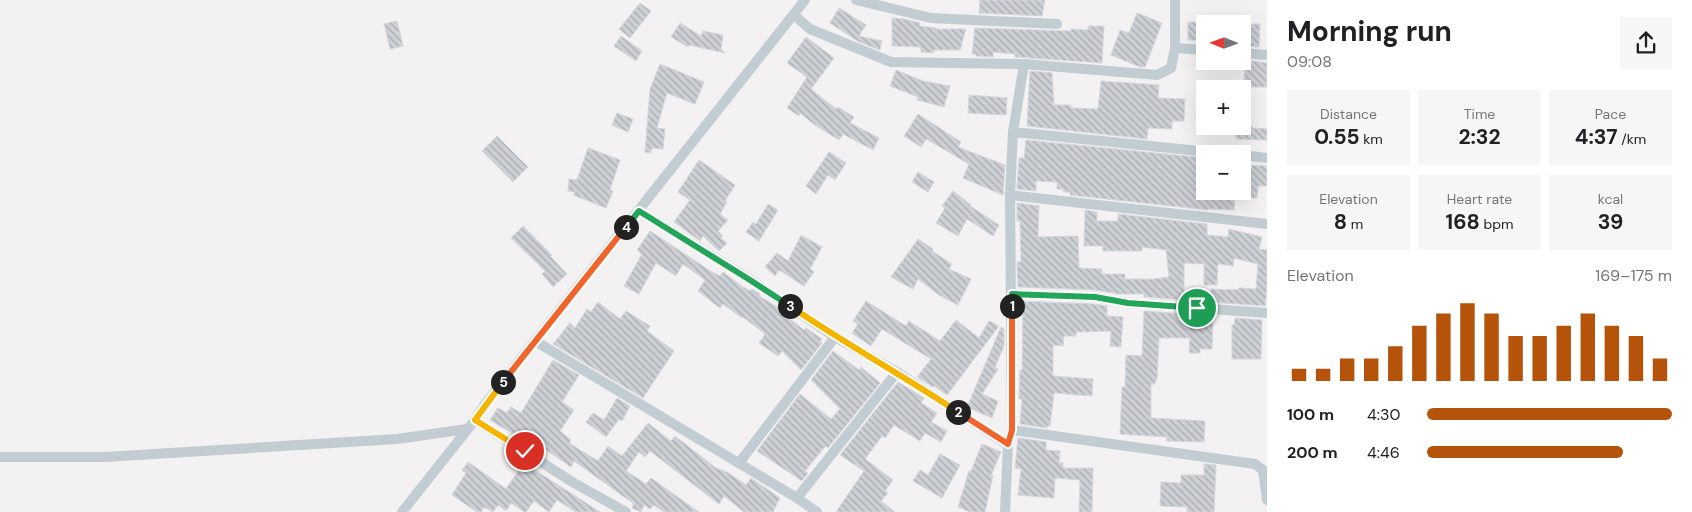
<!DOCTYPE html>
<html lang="en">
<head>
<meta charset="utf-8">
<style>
	body { margin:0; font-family:"DM Sans",sans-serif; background:#f6f6f6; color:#202124; height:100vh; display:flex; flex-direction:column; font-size:19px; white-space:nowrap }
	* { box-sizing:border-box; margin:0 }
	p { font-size:16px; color:#757577 }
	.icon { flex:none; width:28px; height:28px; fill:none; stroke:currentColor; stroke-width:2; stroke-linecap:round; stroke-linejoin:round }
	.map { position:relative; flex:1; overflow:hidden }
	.sheet { display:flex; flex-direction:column; background:#fff; width:425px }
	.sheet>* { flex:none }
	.needle { width:32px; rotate:271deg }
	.fabs { position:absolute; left:1196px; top:15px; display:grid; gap:10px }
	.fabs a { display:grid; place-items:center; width:55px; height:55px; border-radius:0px; background:#fff; box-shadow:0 5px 20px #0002; font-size:25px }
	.pin { position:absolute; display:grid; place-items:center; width:42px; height:42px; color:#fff; margin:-21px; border:2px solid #fff; border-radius:50%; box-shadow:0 1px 5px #0007 }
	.km { position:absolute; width:25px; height:25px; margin:-12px; border-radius:50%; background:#222; color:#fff; font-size:14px; line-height:25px; text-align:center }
	.round { display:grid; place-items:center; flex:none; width:52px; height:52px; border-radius:0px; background:#f6f6f6 }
	.head { display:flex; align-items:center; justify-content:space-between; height:85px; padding:0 20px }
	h1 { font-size:28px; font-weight:700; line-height:38px }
	.stats { display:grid; grid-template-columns:repeat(3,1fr); gap:8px; height:85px; padding:5px 20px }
	.stats div { display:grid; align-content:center; border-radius:0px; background:#f6f6f6; text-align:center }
	.stats b { font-size:21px; font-weight:700 }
	.stats small { font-size:14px; font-weight:400 }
	.stats p { font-size:14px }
	.chart { height:140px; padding:10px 20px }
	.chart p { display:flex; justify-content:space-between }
	.chart svg { width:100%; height:90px; margin-top:5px; stroke:#b45309; stroke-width:6 }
	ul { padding:0 20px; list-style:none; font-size:16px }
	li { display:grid; grid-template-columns:80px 60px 1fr; align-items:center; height:38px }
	li i { height:12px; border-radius:6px; background:#b45309 }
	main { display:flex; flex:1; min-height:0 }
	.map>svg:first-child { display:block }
	.building { fill:url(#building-back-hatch); stroke:#d5d7dc }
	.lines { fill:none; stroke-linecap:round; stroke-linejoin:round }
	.street { stroke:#c1ccd3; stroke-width:10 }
	.split-1-casing { stroke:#fff; stroke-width:10 }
	.split-2-casing { stroke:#fff; stroke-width:10 }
	.split-3-casing { stroke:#fff; stroke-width:10 }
	.split-4-casing { stroke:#fff; stroke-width:10 }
	.split-5-casing { stroke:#fff; stroke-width:10 }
	.split-6-casing { stroke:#fff; stroke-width:10 }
	.split-1 { stroke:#22a559; stroke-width:6 }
	.split-2 { stroke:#f0652b; stroke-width:6 }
	.split-3 { stroke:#f5b400; stroke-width:6 }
	.split-4 { stroke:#22a559; stroke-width:6 }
	.split-5 { stroke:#f0652b; stroke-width:6 }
	.split-6 { stroke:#f5b400; stroke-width:6 }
</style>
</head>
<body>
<main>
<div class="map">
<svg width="1267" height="512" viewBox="0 0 1267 512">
	<defs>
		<pattern id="building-back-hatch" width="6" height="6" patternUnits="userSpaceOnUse" patternTransform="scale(1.25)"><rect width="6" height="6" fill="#cdd0d5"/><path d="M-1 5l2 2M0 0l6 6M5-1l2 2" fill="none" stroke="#a8acb0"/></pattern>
	</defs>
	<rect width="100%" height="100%" fill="#f3f1f1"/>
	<!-- building -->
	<g class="building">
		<path d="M980,0H1045L1042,16L979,13Z"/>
		<path d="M640,3L651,11L630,38L619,29Z"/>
		<path d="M839,8L866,25L859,36L882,41L880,50L859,42L830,23Z"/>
		<path d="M1137,13L1162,23L1145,67H1140L1111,55L1120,30L1129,33Z"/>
		<path d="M892,18L904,19L920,23L919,26L936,28V29H966L960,50H934V53L921,52V47L892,46Z"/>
		<path d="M397,21L403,46L390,49L384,24Z"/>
		<path d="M1188,22H1205V41L1188,40Z"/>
		<path d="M680,23L701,36L703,31L723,35L721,49L725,53L689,45L688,47L671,37Z"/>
		<path d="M1247,24H1260L1259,47L1246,46Z"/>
		<path d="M1088,26H1104L1102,63L1015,57V54L993,52V57L976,56V54H972L975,28L1071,31V29L1088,30Z"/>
		<path d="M621,36L642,51L636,61L614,46Z"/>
		<path d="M806,37L834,58L811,89L836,109L838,107L854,117L850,123L879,138L873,150L843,134L839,140L815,125L800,113L799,116L787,108L807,77L787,63Z"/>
		<path d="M1245,60L1267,63V87H1244Z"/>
		<path d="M660,64L704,82L695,104L667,93L657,128L665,129L663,149L652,148L651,153L645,152L650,89Z"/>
		<path d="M896,70L923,81L950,86L944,107L917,100L918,97L890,86Z"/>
		<path d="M1030,71L1052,73L1054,105H1071V108L1098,109L1101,81L1159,85L1158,98L1185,99L1184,121H1172V129L1148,128L1147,139L1027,126Z"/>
		<path d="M969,95L1007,98L1006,115L968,113Z"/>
		<path d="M617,113L633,119L628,132L612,125Z"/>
		<path d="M918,114L961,142L958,147L1005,165L1003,195L963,178L969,164L926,139L921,147L904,136Z"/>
		<path d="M1236,126H1252V128L1267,129V140L1236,139Z"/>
		<path d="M497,136L528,167L513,182L482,151Z"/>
		<path d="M1026,140L1205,158V191H1235L1234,210L1208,209V210L1070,195V192H1063V189H1057V182L1036,181V191L1017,189L1019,158H1024Z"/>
		<path d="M588,148L620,160L610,190L613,191L606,208L573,195L575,192L568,191L569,179L577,180Z"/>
		<path d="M829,152L846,163L835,180L828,175L816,194L806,186Z"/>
		<path d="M699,160L735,185L725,201L727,202L720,214L728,220L718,231L723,236L721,238L727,243L719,251L703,236L700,241L674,222L690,200L678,192Z"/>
		<path d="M1242,165L1267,166V186H1258L1257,198H1242Z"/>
		<path d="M918,172L934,182L928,192L912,182Z"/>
		<path d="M953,191L971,205L970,206L999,225L993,236L967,219L958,236L936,223L945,208L942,206Z"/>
		<path d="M1017,203L1039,206L1038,237L1078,236L1079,268L1102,269V274H1125V279H1154L1169,277L1166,250L1142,247V251H1103V246H1084L1085,210L1097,212V221H1118V214L1207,224V235L1228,237L1229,229L1262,237L1259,249L1267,250V289L1265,306L1210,302L1211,289L1238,290L1239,288L1256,289L1258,264L1234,258L1233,266L1218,264L1217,285H1204V264L1184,263V300L1144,297V294H1119L1095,290L1018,287L1017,262H1021L1020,221H1017Z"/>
		<path d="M768,204L778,210L759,241L746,232L753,222L756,224Z"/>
		<path d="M523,226L552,255L550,256L567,274L553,287L542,274L545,271L511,238Z"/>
		<path d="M650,231L712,272L720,276L723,272L743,287L750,291L752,289L760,294L759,296L779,308L778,310L804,330L806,328L822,339L820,342L822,343L801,370L782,351L778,356L759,343L765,334L743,317L742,318L723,304L720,308L698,291L705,280L683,264L676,276L656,263L639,294L624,286L642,254L637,250Z"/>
		<path d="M801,235L822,247L810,269L814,272L804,286L779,270L775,276L765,267L777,253L788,261Z"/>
		<path d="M918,239L933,249L932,251L952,264L949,269L971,279L958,305L939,295L918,279L913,289L891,277Z"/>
		<path d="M866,301L906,326L909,321L940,341L956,320L979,338L989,321L999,326L947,395L934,386L933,387L917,377L931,359L882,329L871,346L852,333L858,324L853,321Z"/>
		<path d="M1018,301L1094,304L1107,306V316L1123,317L1121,347L1110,346L1111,331L1076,332V336H1064L1063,346L1053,345V376L1093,379L1092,396L1054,393L1050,426H1047V428L1020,424L1022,399H1019L1020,370H1022L1023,305L1018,317Z"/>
		<path d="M598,302L620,319L626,311L650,326L647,331L674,351L643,398L553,344L570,323L575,328L587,309L591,312Z"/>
		<path d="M1144,311L1213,316L1212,349H1200V353H1189L1190,338H1159L1157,380H1156L1155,384H1151V418L1205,421L1204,442L1167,441V437L1120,434L1122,387H1125L1126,355L1142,356Z"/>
		<path d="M1235,318L1262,320L1261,359H1232V325H1234Z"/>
		<path d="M1001,327L1004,329V346L995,367L998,369L982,394L998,401L992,418L967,407Z"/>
		<path d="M833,351L859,370L861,367L880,383L828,448L826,446L823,449L805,471L808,473L802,481L757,451L800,394L831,419L840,409L811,380Z"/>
		<path d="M553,360L579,375L562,402L574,410L560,431L571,440L569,443L598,461L608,446L622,456L648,423L671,441L675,436L716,468L727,472L746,485L751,478L780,498L773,512H744L724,496L719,504L650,451L645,457L639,452L626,471L646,484L651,478L699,512H664L654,505L650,509L644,505L641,512L632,508L634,504L574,461L571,467L545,449L543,452L490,420L498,408L507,413L511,407L521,413Z"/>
		<path d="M898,382L924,398L921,403L937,413L931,422L947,431L941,442L925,433L920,441L894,425L885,438L882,436L865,459L893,480L885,491L888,493L881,501L895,512H836L864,471L840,455Z"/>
		<path d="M617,398L630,406L622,421L619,419L606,437L586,422L593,413L604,420Z"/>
		<path d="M1018,438L1046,442V450L1060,451L1059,463H1063V468H1093L1092,512H1079L1080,480L1055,478L1054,498L1018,495L1021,469L1015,468Z"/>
		<path d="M982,444L1001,452L991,475H993L985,512H970L958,507L969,471H971Z"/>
		<path d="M940,454L960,465L942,498L913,481L920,470L928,475Z"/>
		<path d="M468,462L506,489L524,463L600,512H576L557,500L549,512L534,501L526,512H524L511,503L506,511L498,505L493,512L484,507L481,512H477L452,495L466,473L462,470Z"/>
		<path d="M1204,464L1216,465L1214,512H1187V507L1160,506L1161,482L1181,483V475H1204Z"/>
	</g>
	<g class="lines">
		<!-- street -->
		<g class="street">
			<path d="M856,0L931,18L1057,24"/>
			<path d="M794,15L810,29L891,62L1024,64L1157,75L1171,68L1175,48V0"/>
			<path d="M1175,48L1205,50"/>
			<path d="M1242,53L1267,55"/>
			<path d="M1013,132L1229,154"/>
			<path d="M1242,155L1267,158"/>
			<path d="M1010,195L1267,224"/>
			<path d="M639,211L751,280L835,337L897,372L1008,445"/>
			<path d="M1012,294L1095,297L1128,303L1267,313"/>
			<path d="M535,341L797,498L817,512"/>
			<path d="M475,420L574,483L626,512"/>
			<path d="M1012,430L1255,464L1263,470L1267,500"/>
			<path d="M0,457H105L397,439L467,429"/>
			<path d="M739,463L835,337"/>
			<path d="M797,498L897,372"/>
			<path d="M402,512L475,420L485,404L805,0"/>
			<path d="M1005,512L1008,445L1012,430L1010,195L1013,132L1024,64"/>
		</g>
	</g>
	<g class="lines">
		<!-- split-1 casing -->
		<g class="split-1-casing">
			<path id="split-1" d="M1012,306V294L1095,297L1128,303L1197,308"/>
		</g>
		<!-- split-2 casing -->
		<g class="split-2-casing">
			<path id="split-2" d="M958,412L1008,444L1012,430V306"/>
		</g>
		<!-- split-3 casing -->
		<g class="split-3-casing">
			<path id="split-3" d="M790,306C844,343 902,375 958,412"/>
		</g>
		<!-- split-4 casing -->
		<g class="split-4-casing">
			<path id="split-4" d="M626,227L639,211L750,280L790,306"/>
		</g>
		<!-- split-5 casing -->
		<g class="split-5-casing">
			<path id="split-5" d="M503,382L626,227"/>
		</g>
		<!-- split-6 casing -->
		<g class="split-6-casing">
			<path id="split-6" d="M503,382L475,420L525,451"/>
		</g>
		<!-- split-1 -->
		<use href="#split-1" class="split-1"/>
		<!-- split-2 -->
		<use href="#split-2" class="split-2"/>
		<!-- split-3 -->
		<use href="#split-3" class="split-3"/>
		<!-- split-4 -->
		<use href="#split-4" class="split-4"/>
		<!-- split-5 -->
		<use href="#split-5" class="split-5"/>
		<!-- split-6 -->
		<use href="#split-6" class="split-6"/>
	</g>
</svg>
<div class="fabs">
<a><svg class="needle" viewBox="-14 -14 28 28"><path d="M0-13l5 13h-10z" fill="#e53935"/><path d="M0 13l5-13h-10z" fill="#757577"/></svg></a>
<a>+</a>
<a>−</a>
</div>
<div class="pin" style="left:1197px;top:308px;background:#1e9e55"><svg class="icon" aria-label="arrive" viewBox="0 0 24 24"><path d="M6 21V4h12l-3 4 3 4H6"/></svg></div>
<div class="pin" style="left:525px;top:451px;background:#d93025"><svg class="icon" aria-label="check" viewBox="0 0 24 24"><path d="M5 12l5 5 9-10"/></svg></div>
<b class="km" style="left:1012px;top:306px">1</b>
<b class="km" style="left:958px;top:412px">2</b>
<b class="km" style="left:790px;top:306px">3</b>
<b class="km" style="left:626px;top:227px">4</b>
<b class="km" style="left:503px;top:382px">5</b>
</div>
<section class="sheet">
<div class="head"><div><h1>Morning run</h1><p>09:08</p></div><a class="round"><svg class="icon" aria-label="share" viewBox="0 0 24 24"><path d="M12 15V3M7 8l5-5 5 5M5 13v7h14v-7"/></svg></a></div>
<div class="stats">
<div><p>Distance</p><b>0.55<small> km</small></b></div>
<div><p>Time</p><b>2:32</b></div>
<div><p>Pace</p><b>4:37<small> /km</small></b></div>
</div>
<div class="stats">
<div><p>Elevation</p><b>8<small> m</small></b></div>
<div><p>Heart rate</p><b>168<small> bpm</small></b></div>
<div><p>kcal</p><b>39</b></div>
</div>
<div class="chart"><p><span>Elevation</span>169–175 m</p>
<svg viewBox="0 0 160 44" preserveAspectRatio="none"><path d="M5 44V38M15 44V38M25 44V33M35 44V33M45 44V27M55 44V17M65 44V11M75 44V6M85 44V11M95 44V22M105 44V22M115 44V17M125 44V11M135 44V17M145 44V22M155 44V33"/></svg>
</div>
<ul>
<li><b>100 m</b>4:30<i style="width:100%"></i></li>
<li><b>200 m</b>4:46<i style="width:80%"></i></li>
</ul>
</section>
</main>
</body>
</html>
